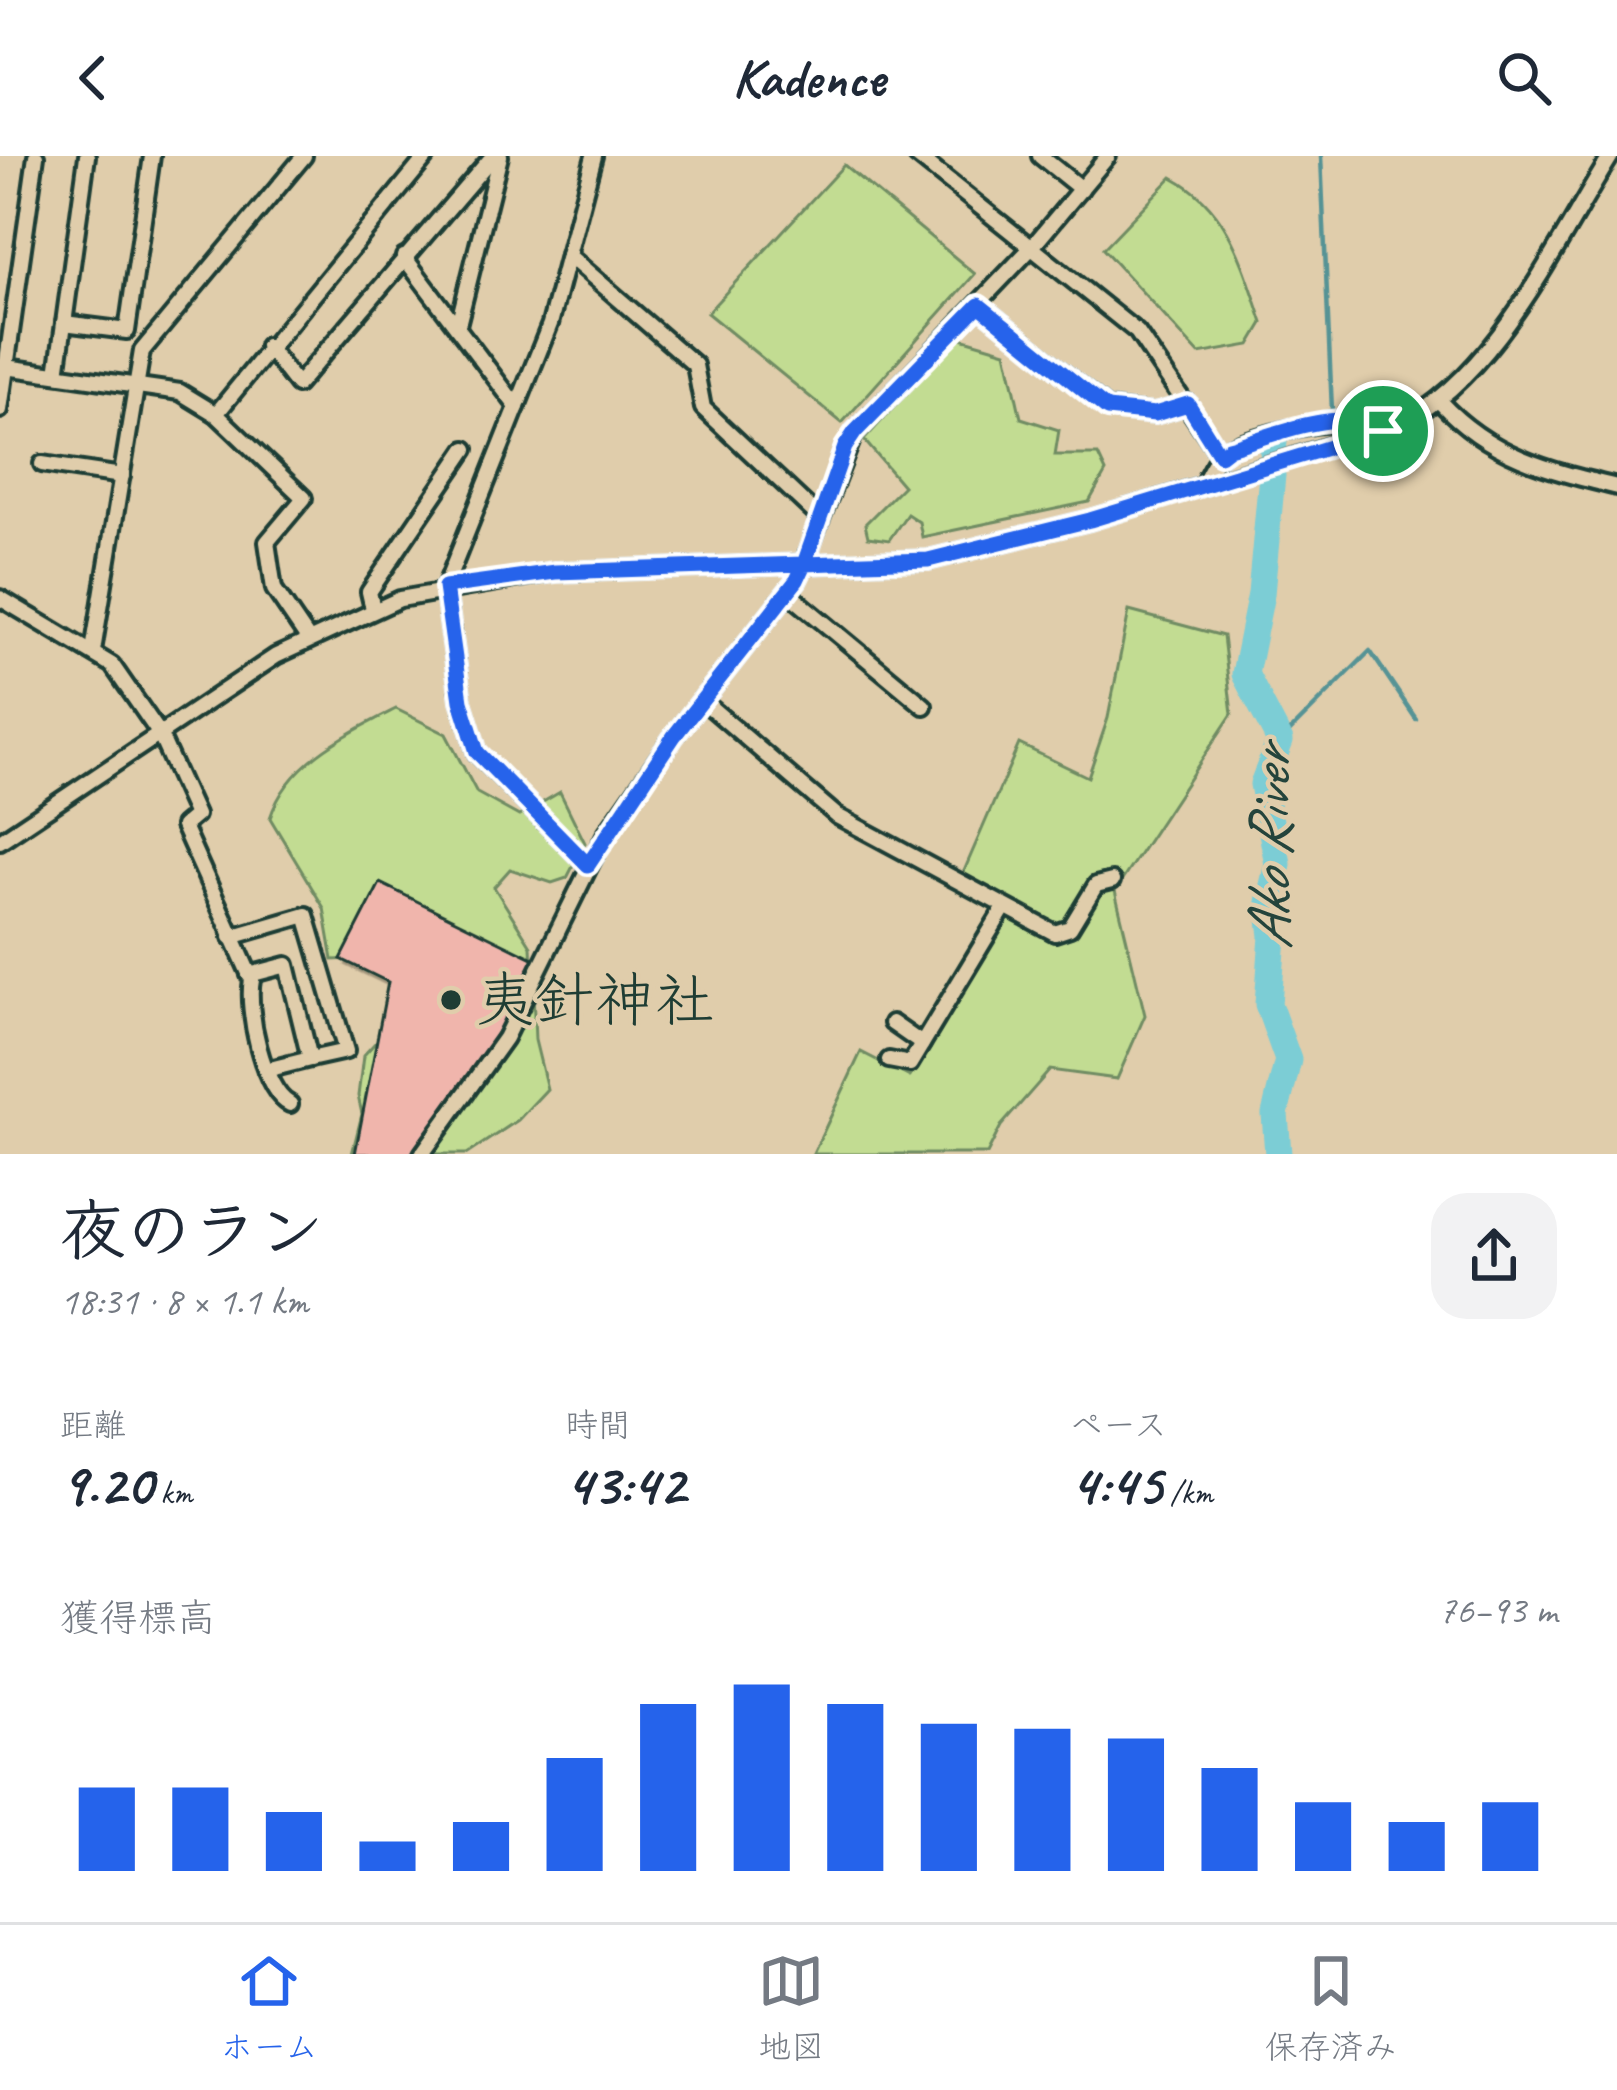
<!DOCTYPE html>
<html lang="ja">
<head>
<meta charset="utf-8">
<style>
	body { margin:0; font-family:Caveat,"Klee One",sans-serif; background:#f2f2f3; color:#1f2937; height:100vh; display:flex; flex-direction:column; font-size:45px; white-space:nowrap }
	* { box-sizing:border-box; margin:0 }
	p { font-size:39px; color:#747a83 }
	.icon { flex:none; width:66px; height:66px; fill:none; stroke:currentColor; stroke-width:2; stroke-linecap:round; stroke-linejoin:round }
	.map { position:relative; height:998px; overflow:hidden }
	.side { display:flex; flex-direction:column; background:#fff; flex:1 }
	.side>* { flex:none }
	.pin { position:absolute; display:grid; place-items:center; width:102px; height:102px; color:#fff; margin:-51px; border:6px solid #fff; border-radius:50%; box-shadow:0 3px 12px #0007 }
	.round { display:grid; place-items:center; flex:none; width:126px; height:126px; border-radius:36px; background:#f2f2f3 }
	.headline { display:flex; align-items:center; justify-content:space-between; height:204px; padding:0 60px }
	h1 { font-size:66px; font-weight:800; line-height:90px }
	.metrics { display:grid; grid-template-columns:repeat(3,1fr); gap:18px; height:204px; padding:12px 60px }
	.metrics div { display:grid; align-content:center }
	.metrics b { font-size:60px; font-weight:800 }
	.metrics small { font-size:33px; font-weight:400 }
	.metrics p { font-size:33px }
	.chart { height:336px; padding:24px 60px }
	.chart p { display:flex; justify-content:space-between }
	.chart svg { width:100%; height:216px; margin-top:12px; stroke:#2563eb; stroke-width:6 }
	header { display:flex; justify-content:space-between; align-items:center; height:156px; padding:0 60px; background:#fff; font-size:54px; font-weight:800 }
	.menu { display:flex; justify-content:space-around; align-items:center; height:168px; border-top:3px solid #e0e1e3; background:#fff; font-size:33px; color:#747a83 }
	.menu a { display:grid; justify-items:center; gap:6px }
	.menu .active { color:#2563eb }
	.map>svg:first-child { display:block }
	.green { fill:#c2dc92; stroke:#708c63; stroke-width:3 }
	.lines { fill:none; stroke-linecap:round; stroke-linejoin:round }
	.stream { stroke:#579395; stroke-width:4.5 }
	.river { stroke:#7ccdd5; stroke-width:27 }
	.building { fill:#f0b5ac; stroke:#1f3d34; stroke-width:3; filter:url(#shadow) }
	.minor-casing { stroke:#1f3d34; stroke-width:22 }
	.minor { stroke:#e0cdab; stroke-width:14 }
	.route-casing { stroke:#fff; stroke-width:24 }
	.route { stroke:#2563eb; stroke-width:15 }
	.poi-dot { fill:#1f3d34; stroke:#e0cdab; stroke-width:4.5 }
	.labels { text-anchor:middle; dominant-baseline:central; stroke-width:9; stroke-linejoin:round; paint-order:stroke }
	.poi-label { font-size:60px; fill:#1f3d34; stroke:#e0cdab; text-anchor:start }
	.water-label { font-size:63px; font-style:italic; fill:#24443c; stroke:#e0cdab }
</style>
</head>
<body>
<header><svg class="icon" aria-label="back" viewBox="0 0 24 24"><path d="M15 5l-7 7 7 7"/></svg>Kadence<svg class="icon" aria-label="search" viewBox="0 0 24 24"><circle cx="10" cy="10" r="6"/><path d="M15 15l6 6"/></svg></header>
<div class="map">
<svg width="1617" height="998" viewBox="0 0 1617 998">
	<defs>
		<filter id="shadow"><feDropShadow dx="5.5" dy="5.5" stdDeviation="0" flood-color="#0004"/></filter>
	</defs>
	<rect width="100%" height="100%" fill="#e0cdab"/>
	<filter id="ink" filterUnits="userSpaceOnUse"><feTurbulence type="fractalNoise" baseFrequency=".00833" numOctaves="2"/><feDisplacementMap in="SourceGraphic" scale="24" xChannelSelector="R" yChannelSelector="G"/><feConvolveMatrix kernelMatrix="1 2 1 2 8 2 1 2 1" color-interpolation-filters="sRGB"/></filter>
	<g filter="url(#ink)">
		<!-- green -->
		<g class="green">
			<path d="M844,9L975,118L842,267L707,157Z"/>
			<path d="M1172,21C1229,51 1243,109 1263,167L1250,189L1199,198L1103,93Z"/>
			<path d="M958,181L1006,195L1021,262L1059,274L1055,299H1098L1106,316L1089,346L922,381L919,366L907,358L889,384L868,381L865,368L903,330L864,284Z"/>
			<path d="M1129,455L1223,480L1232,558L1115,735L1145,859L1117,923L1050,914L1001,970L987,998H813L861,896L910,921L1011,749L961,722L1019,588L1088,621L1108,562Z"/>
			<path d="M396,553L446,578L477,637L519,660L560,636L585,687L567,722L552,727L510,713L494,731L531,790L535,884L547,933L518,964L467,998H352L362,958L358,940L363,900L397,863L396,820L373,802L333,804L324,752L270,662C288,606 345,579 396,553Z"/>
		</g>
		<g class="lines">
			<!-- stream -->
			<g class="stream">
				<path d="M1278,271L1332,255L1321,0"/>
				<path d="M1280,585L1370,495L1416,563"/>
			</g>
			<!-- river -->
			<g class="river">
				<path d="M1273,296L1274,285"/>
				<path d="M1272,319L1261,438L1245,518L1280,585L1263,628L1278,708L1269,746L1273,780L1268,848L1288,904L1275,958L1278,998"/>
			</g>
		</g>
		<!-- building -->
		<path class="building" d="M380,727L537,804L475,917L413,998H355L388,826L341,803Z"/>
		<g class="lines">
			<!-- minor casing -->
			<g class="minor-casing">
				<g id="minor">
					<path d="M917,0L1137,176L1220,299"/>
					<path d="M1040,0L1081,33"/>
					<path d="M568,99L695,209L703,252L819,361"/>
					<path d="M404,101L517,251"/>
					<path d="M979,149L1107,252L1155,258L1188,248"/>
					<path d="M64,167L127,175L152,0"/>
					<path d="M458,169L500,0"/>
					<path d="M267,190L297,229L493,0"/>
					<path d="M6,211L180,236L216,258L304,342L267,386L274,433L308,483"/>
					<path d="M57,218L87,0"/>
					<path d="M1440,246C1490,300 1547,314 1617,331"/>
					<path d="M0,254L36,0"/>
					<path d="M216,258L427,0"/>
					<path d="M42,308L122,320"/>
					<path d="M1202,330C1209,317 1216,299 1229,292C1262,275 1352,256 1383,275"/>
					<path d="M788,437L924,550"/>
					<path d="M0,442L112,509L159,577L196,659L183,670L252,824C246,852 263,935 290,948"/>
					<path d="M373,453L369,436L466,293"/>
					<path d="M93,495L142,195L304,0"/>
					<path d="M702,544L837,660L1055,777L1070,772L1096,729L1112,725"/>
					<path d="M0,685L276,500L400,443L555,416L928,404L1090,364L1400,268C1496,220 1555,89 1611,0"/>
					<path d="M588,709L477,597L461,545L445,431L550,168L594,0"/>
					<path d="M231,781L306,759L346,895L310,903"/>
					<path d="M249,819L287,809L310,903L266,914"/>
					<path d="M892,867L922,888"/>
					<path d="M889,904L910,908L1004,752"/>
					<path d="M422,998L505,882L606,677L674,580L797,424L855,276L1032,91L1108,0"/>
				</g>
			</g>
			<!-- minor -->
			<use href="#minor" class="minor"/>
		</g>
	</g>
	<g class="lines" filter="url(#ink)">
		<!-- route casing -->
		<g class="route-casing">
			<path id="route" d="M1383,275L1090,364L928,404L555,416L445,431L461,545L477,596L588,709L674,580L797,424L803,411L845,291L855,276L979,149L1107,253L1155,258L1188,248L1220,299L1229,292C1275,279 1340,248 1383,275"/>
		</g>
		<!-- route -->
		<use href="#route" class="route"/>
	</g>
	<!-- markers -->
	<circle class="poi-dot" cx="451" cy="844" r="12"/>
	<g class="labels">
		<!-- poi labels -->
		<g class="poi-label">
			<text x="475" y="844">夷針神社</text>
		</g>
		<!-- water labels -->
		<g class="water-label">
			<text transform="translate(1269 693) rotate(-90)">Ako River</text>
		</g>
	</g>
</svg>
<div class="pin" style="left:1383px;top:275px;background:#1e9e55"><svg class="icon" aria-label="arrive" viewBox="0 0 24 24"><path d="M6 21V4h12l-3 4 3 4H6"/></svg></div>
</div>
<section class="side">
<div class="headline"><div><h1>夜のラン</h1><p>18:31 · 8 × 1.1 km</p></div><a class="round"><svg class="icon" aria-label="share" viewBox="0 0 24 24"><path d="M12 15V3M7 8l5-5 5 5M5 13v7h14v-7"/></svg></a></div>
<div class="metrics">
<div><p>距離</p><b>9.20<small> km</small></b></div>
<div><p>時間</p><b>43:42</b></div>
<div><p>ペース</p><b>4:45<small> /km</small></b></div>
</div>
<div class="chart"><p><span>獲得標高</span>76–93 m</p>
<svg viewBox="0 0 160 44" preserveAspectRatio="none"><path d="M5 44V27M15 44V27M25 44V32M35 44V38M45 44V34M55 44V21M65 44V10M75 44V6M85 44V10M95 44V14M105 44V15M115 44V17M125 44V23M135 44V30M145 44V34M155 44V30"/></svg>
</div>
</section>
<nav class="menu">
<a class="active"><svg class="icon" aria-label="home" viewBox="0 0 24 24"><path d="M3 11l9-7 9 7M6 9v11h12V9"/></svg>ホーム</a>
<a><svg class="icon" aria-label="map" viewBox="0 0 24 24"><path d="M3 6l6-2 6 2 6-2v14l-6 2-6-2-6 2zM9 4v14M15 6v14"/></svg>地図</a>
<a><svg class="icon" aria-label="saved" viewBox="0 0 24 24"><path d="M7 4h10v16l-5-4-5 4z"/></svg>保存済み</a>
</nav>
</body>
</html>
